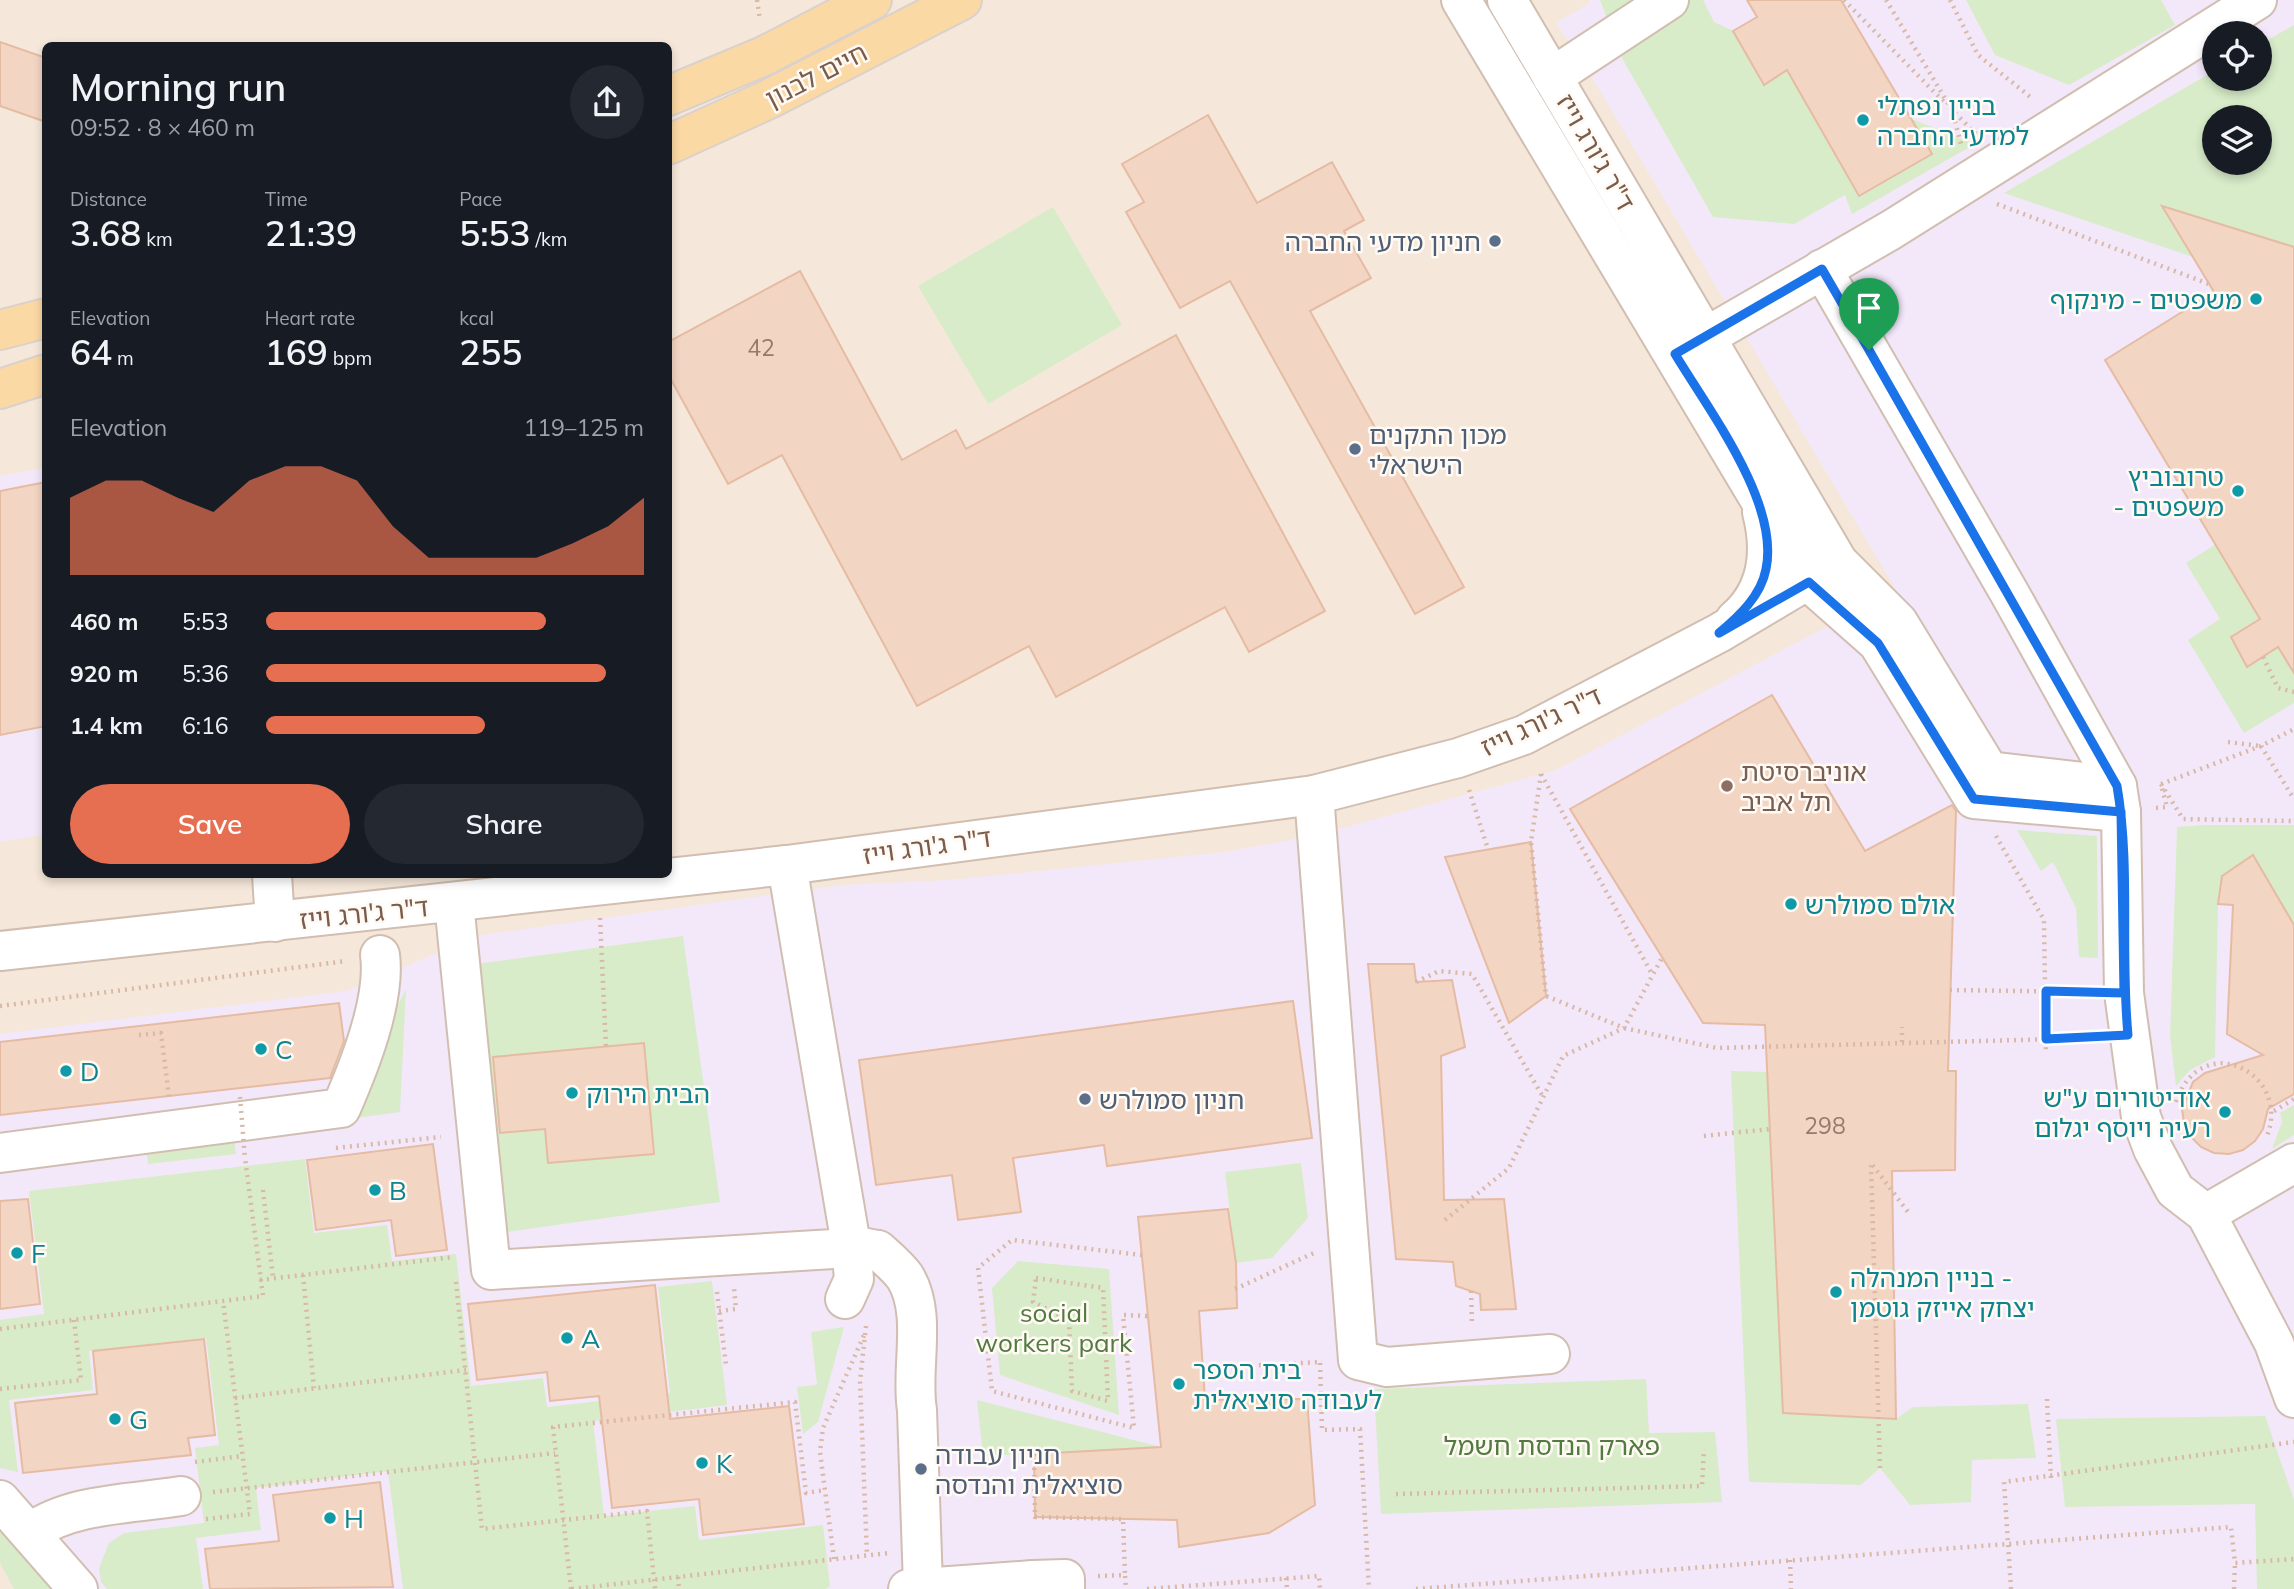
<!DOCTYPE html>
<html lang="en">
<head>
<meta charset="utf-8">
<style>
	body { margin:0; font-family:Mulish,"Noto Sans Hebrew",sans-serif; background:#242831; color:#f1f3f6; height:100vh; display:flex; flex-direction:column; font-size:26px; white-space:nowrap }
	* { box-sizing:border-box; margin:0 }
	p { font-size:23px; color:#9ea1a6 }
	.icon { flex:none; width:38px; height:38px; fill:none; stroke:currentColor; stroke-width:2; stroke-linecap:round; stroke-linejoin:round }
	.map { position:relative; flex:1; overflow:hidden }
	.details { position:absolute; left:42px; top:42px; width:630px; height:836px; display:flex; flex-direction:column; background:#171b24; border-radius:10px; box-shadow:0 4px 10px #0003 }
	.details>* { flex:none }
	.fabs { position:absolute; left:2202px; top:21px; display:grid; gap:14px }
	.fabs a { display:grid; place-items:center; width:70px; height:70px; border-radius:50%; background:#171b24; box-shadow:0 4px 10px #0003; font-size:35px }
	.pin { position:absolute; display:grid; place-items:center; width:60px; height:60px; color:#fff; margin:-72px -30px; border-radius:50% 50% 50% 0; rotate:-45deg; box-shadow:0 0 7px #0007 }
	.pin .icon { rotate:45deg }
	.round { display:grid; place-items:center; flex:none; width:74px; height:74px; border-radius:37px; background:#242831 }
	.overview { display:flex; align-items:center; justify-content:space-between; height:119px; padding:0 28px }
	h1 { font-size:38px; font-weight:600; line-height:52px }
	.stats { display:grid; grid-template-columns:repeat(3,1fr); gap:10px; height:119px; padding:7px 28px }
	.stats div { display:grid; align-content:center }
	.stats b { font-size:35px; font-weight:600 }
	.stats small { font-size:19px; font-weight:400 }
	.stats p { font-size:19px }
	.chart { height:196px; padding:14px 28px }
	.chart p { display:flex; justify-content:space-between }
	.chart svg { width:100%; height:126px; margin-top:7px; fill:#e76f51; opacity:.7 }
	.cta { display:flex; gap:14px; margin-top:auto; padding:14px 28px }
	.cta a { flex:1; height:80px; border-radius:42px; background:#e76f51; color:#fff; font-size:28px; font-weight:600; line-height:80px; text-align:center }
	.cta a+a { background:#242831; color:#f1f3f6 }
	ul { padding:0 28px; list-style:none; font-size:23px }
	li { display:grid; grid-template-columns:112px 84px 1fr; align-items:center; height:52px }
	li i { height:18px; border-radius:9px; background:#e76f51 }
	.map>svg:first-child { display:block }
	.residential { fill:#f5e8da; fill-rule:evenodd }
	.education { fill:#f3e8fa; fill-rule:evenodd }
	.green { fill:#d8ecc9; fill-rule:evenodd }
	.building { fill:#f3d5c3; stroke:#e6bba3; stroke-width:2 }
	.lines { fill:none; stroke-linecap:round; stroke-linejoin:round }
	.minor-casing { stroke:#d1beb0; stroke-width:42 }
	.major-casing { stroke:#dad1cd; stroke-width:42 }
	.path { stroke:#d9b8a5; stroke-width:4.5; stroke-dasharray:2 5; stroke-linecap:butt }
	.minor { stroke:#fff; stroke-width:38 }
	.major { stroke:#fbd9a5; stroke-width:38 }
	.path-bridge { stroke:#d9b8a5; stroke-width:4.5; stroke-dasharray:2 5; stroke-linecap:butt }
	.route-casing { stroke:#fff; stroke-width:14 }
	.route { stroke:#1a73e8; stroke-width:9 }
	.culture-dot { fill:#0f9aa8; stroke:#fffaf3; stroke-width:2.5 }
	.service-dot { fill:#5c6f8a; stroke:#fffaf3; stroke-width:2.5 }
	.education-dot { fill:#8d6e63; stroke:#fffaf3; stroke-width:2.5 }
	.labels { text-anchor:middle; dominant-baseline:central; stroke-width:5; stroke-linejoin:round; paint-order:stroke }
	.number-label { font-size:23px; fill:#987a6a }
	.street-label { font-size:26px; fill:#7a5c4d; stroke:#fffaf3 }
	.culture-label { font-size:26px; fill:#0d838f; stroke:#fffaf3; text-anchor:start }
	.service-label { font-size:26px; fill:#4e5e75; stroke:#fffaf3; text-anchor:start }
	.education-label { font-size:26px; fill:#785e54; stroke:#fffaf3; text-anchor:start }
	.park-label { font-size:26px; fill:#537a41; stroke:#fffaf3 }
</style>
</head>
<body>
<div class="map">
<svg width="2294" height="1589" viewBox="0 0 2294 1589">
	<rect width="100%" height="100%" fill="#fdf6ec"/>
	<!-- residential -->
	<path class="residential" d="M0,0H2294V1589H0ZM2214,33H2259V79H2214ZM46,46H668V875H46ZM2214,117H2259V163H2214Z"/>
	<!-- education -->
	<g class="education">
		<path d="M1589,0H2294V1589H14L0,1563V1034L346,991L481,935L842,885L948,880L1225,852L1317,835L1556,770L1828,626L1874,648L1997,760L1581,59L1556,23L1590,3ZM2214,33H2259V79H2214ZM2214,117H2259V163H2214Z"/>
		<path d="M45,468V834L0,842V476Z"/>
	</g>
	<!-- green -->
	<g class="green">
		<path d="M1600,0H1703L1714,22L1733,31L1763,86L1787,70L1859,196L1931,154L1912,119L1975,144L1852,214L1845,195L1794,224L1713,217L1623,60Z"/>
		<path d="M1966,0H2161L2175,25L2069,85L1995,55Z"/>
		<path d="M2294,25V247L2163,206L2193,257L2004,193L2214,71V79H2259V45ZM2214,117H2259V163H2214Z"/>
		<path d="M1053,207L1122,325L988,404L918,286Z"/>
		<path d="M2216,544L2260,619L2231,638L2247,666L2278,647L2294,673V703L2244,733L2188,640L2220,619L2186,563Z"/>
		<path d="M2204,825H2294V925L2254,855L2222,877L2218,904L2215,1057L2190,1070L2176,1086L2170,1036L2177,827Z"/>
		<path d="M2017,830L2097,836L2098,958L2079,957L2076,908L2053,862L2041,871Z"/>
		<path d="M683,936L720,1202L506,1232L469,965Z"/>
		<path d="M406,989L400,1112L340,1120Z"/>
		<path d="M1731,1071L1767,1072L1783,1413L1896,1419L1913,1407L2028,1404L2036,1458L1972,1460L1971,1502L1910,1505L1880,1468L1861,1485L1749,1482Z"/>
		<path d="M2294,1105V1135L2272,1149L2282,1122L2280,1113Z"/>
		<path d="M233,1128L236,1154L148,1164L145,1138Z"/>
		<path d="M305,1159L314,1233L387,1225L392,1261L456,1254L471,1386L543,1378L547,1407L670,1393L658,1287L712,1281L727,1405L593,1421L604,1516L695,1506L699,1540L823,1525L830,1586L826,1589H403L388,1471L256,1488L261,1530L196,1538L203,1589H107L101,1582L99,1568L109,1543L124,1533L204,1523L195,1448L219,1445L206,1338L89,1351L93,1390L9,1400L18,1472L0,1468V1320L44,1314L29,1191Z"/>
		<path d="M1301,1163L1308,1218L1272,1258L1236,1263L1225,1172Z"/>
		<path d="M1018,1261L1109,1269L1119,1415L1000,1375L992,1288Z"/>
		<path d="M844,1327L818,1422L803,1434L797,1387L817,1385L811,1332Z"/>
		<path d="M1646,1379L1649,1433L1715,1432L1722,1502L1381,1514L1374,1389Z"/>
		<path d="M977,1400L1161,1447L983,1456Z"/>
		<path d="M2265,1416L2294,1500V1589H2257L2255,1504L2065,1507L2056,1419Z"/>
		<path d="M0,1526L54,1589H14L0,1563Z"/>
	</g>
	<!-- building -->
	<g class="building">
		<path d="M1747,0H1841L1932,154L1859,196L1787,70L1764,85L1733,31L1757,17Z"/>
		<path d="M0,42L46,58V122L0,106Z"/>
		<path d="M1208,115L1257,203L1332,162L1364,220L1344,231L1371,278L1310,311L1464,587L1415,614L1230,281L1180,308L1126,212L1144,202L1122,164Z"/>
		<path d="M2162,206L2294,247V673L2278,647L2247,667L2231,637L2260,619L2105,360L2214,292Z"/>
		<path d="M800,271L902,460L956,430L966,449L1176,335L1325,611L1249,652L1225,607L1056,697L1029,646L917,706L782,455L728,484L668,374V342Z"/>
		<path d="M46,482V726L0,735V491Z"/>
		<path d="M1772,695L1865,851L1952,805L1956,811L1948,1071H1956L1955,1170L1892,1171L1896,1419L1783,1413L1765,1025L1703,1023L1570,809Z"/>
		<path d="M1531,842L1546,996L1509,1023L1445,857Z"/>
		<path d="M2253,855L2294,925V1094L2268,1109L2263,1129L2255,1141L2243,1150L2229,1154L2214,1153L2201,1147L2190,1136L2184,1123L2182,1109L2193,1082L2205,1073L2263,1055L2227,1034L2233,905L2218,904L2222,876Z"/>
		<path d="M1368,964H1414L1416,982L1452,980L1465,1047L1441,1056L1444,1200L1504,1199L1516,1309L1481,1310L1480,1294L1456,1286L1453,1262L1396,1259Z"/>
		<path d="M1293,1001L1312,1138L1107,1166L1104,1145L1013,1158L1021,1212L958,1220L952,1175L876,1185L859,1060Z"/>
		<path d="M339,1003L344,1041L330,1078L0,1115V1042Z"/>
		<path d="M644,1043L654,1154L548,1163L545,1129L500,1133L493,1057Z"/>
		<path d="M433,1144L447,1250L396,1256L391,1220L316,1230L307,1160Z"/>
		<path d="M28,1199L40,1304L0,1309V1201Z"/>
		<path d="M1228,1209L1236,1263L1237,1308L1199,1311L1205,1400L1307,1399L1315,1505L1269,1533L1179,1547L1177,1520L1035,1517L1034,1454L1161,1447L1138,1217Z"/>
		<path d="M655,1285L670,1419L789,1406L804,1524L703,1535L699,1499L612,1508L599,1396L550,1401L547,1372L477,1380L468,1304Z"/>
		<path d="M204,1339L215,1435L188,1438L191,1455L23,1473L15,1403L97,1394L93,1351Z"/>
		<path d="M380,1482L393,1587L210,1589L205,1549L279,1541L273,1495Z"/>
	</g>
	<g class="lines">
		<!-- minor casing -->
		<g class="minor-casing">
			<g id="minor">
				<path d="M1461,0L1809,582L1878,643L1974,799L2121,812"/>
				<path d="M1507,0L1838,562L1898,622L1989,771L2117,786"/>
				<path d="M1552,77L1669,0"/>
				<path d="M1822,269L2010,594L2117,786L2121,812L2124,993L2141,1117L2153,1149L2175,1190L2206,1214L2274,1343L2294,1398"/>
				<path d="M1683,350L1891,230L2257,0"/>
				<path d="M1735,620C1768,592 1772,551 1762,512"/>
				<path d="M1314,795L1358,1360L1387,1367L1550,1354"/>
				<path d="M272,875L275,922"/>
				<path d="M454,903L491,1270L833,1249L851,1245L787,865"/>
				<path d="M0,951L787,865L1314,795L1458,758L1524,735L1719,633L1838,562"/>
				<path d="M0,1153L341,1108C359,1067 386,1000 380,955"/>
				<path d="M2206,1214L2294,1163"/>
				<path d="M878,1250C887,1258 898,1267 905,1277C928,1314 910,1369 917,1410L923,1586"/>
				<path d="M845,1299L854,1279L851,1245L877,1250"/>
				<path d="M0,1500L78,1589"/>
				<path d="M31,1532C72,1503 132,1504 181,1496"/>
				<path d="M1033,1580L1065,1579V1589"/>
				<path d="M908,1589L1033,1580L1034,1589"/>
			</g>
		</g>
		<!-- major casing -->
		<g class="major-casing">
			<g id="major">
				<path d="M668,96L764,56L872,0"/>
				<path d="M668,145L769,99L962,0"/>
				<path d="M0,330L46,318"/>
				<path d="M0,389L46,374"/>
			</g>
		</g>
		<!-- path -->
		<g class="path">
			<path d="M757,0L760,20"/>
			<path d="M1844,0L1946,104"/>
			<path d="M1886,0L1952,110L1961,144"/>
			<path d="M1950,0L1978,55L2033,99"/>
			<path d="M1955,113L1976,134"/>
			<path d="M1997,204L2209,284"/>
			<path d="M2263,657L2278,688L2294,692"/>
			<path d="M2228,742L2260,746"/>
			<path d="M2261,746L2294,799"/>
			<path d="M1541,774L1531,842L1546,996L1624,1028L1717,1048L2095,1038"/>
			<path d="M1541,774L1652,974"/>
			<path d="M2161,784L2183,819L2294,821"/>
			<path d="M2161,784L2261,746L2294,729"/>
			<path d="M1469,790L1488,849"/>
			<path d="M2156,808L2167,807L2162,788"/>
			<path d="M1996,836L2044,920L2046,1053"/>
			<path d="M600,918L606,1047"/>
			<path d="M1416,982L1439,971L1472,974L1543,1097"/>
			<path d="M1950,990L2089,992"/>
			<path d="M0,1006L346,961"/>
			<path d="M139,1035L161,1033L169,1097"/>
			<path d="M1902,1042V1027"/>
			<path d="M2176,1102C2202,1026 2294,1075 2266,1138"/>
			<path d="M2274,1111L2294,1099"/>
			<path d="M1704,1136L1770,1129"/>
			<path d="M336,1148L441,1137"/>
			<path d="M263,1190L273,1278"/>
			<path d="M1445,1220L1509,1168L1563,1056L1624,1028L1663,956"/>
			<path d="M1142,1255L1012,1240L978,1268L992,1391L1134,1428L1123,1315L1148,1316"/>
			<path d="M303,1275L314,1388"/>
			<path d="M1036,1278L1103,1288L1108,1401L1072,1391L1069,1320L1033,1302Z"/>
			<path d="M260,1280L453,1257"/>
			<path d="M456,1282L482,1529L647,1511L655,1589"/>
			<path d="M1235,1289L1316,1252"/>
			<path d="M1471,1291L1472,1324"/>
			<path d="M717,1292L726,1365"/>
			<path d="M719,1311L736,1309L734,1288"/>
			<path d="M866,1326L860,1381L867,1555"/>
			<path d="M0,1329L263,1296L245,1158"/>
			<path d="M1320,1363L1322,1430L1360,1429L1369,1589"/>
			<path d="M1203,1368L1322,1362"/>
			<path d="M0,1389L81,1380L74,1320"/>
			<path d="M235,1398L466,1370"/>
			<path d="M2047,1399L2051,1478"/>
			<path d="M1034,1454L1035,1517L1123,1519L1125,1575"/>
			<path d="M195,1462L242,1456"/>
			<path d="M1880,1468L1871,1163L1908,1212"/>
			<path d="M213,1492L555,1453"/>
			<path d="M1396,1494L1702,1486L1704,1449"/>
			<path d="M206,1519L250,1514L223,1301"/>
			<path d="M834,1559L820,1452L823,1428L864,1335"/>
			<path d="M1790,1560L1791,1589"/>
			<path d="M1098,1576L1125,1575L1126,1589"/>
			<path d="M678,1577L679,1589"/>
			<path d="M1286,1578L1287,1589"/>
			<path d="M571,1589L553,1427L795,1402L806,1493L825,1490"/>
			<path d="M572,1589L889,1553"/>
			<path d="M1147,1589L1319,1576L1320,1589"/>
			<path d="M1416,1589L2231,1527L2235,1563L2294,1559"/>
			<path d="M2011,1589L2004,1482L2294,1442"/>
			<path d="M2234,1589L2235,1563"/>
		</g>
		<!-- minor -->
		<use href="#minor" class="minor"/>
		<!-- major -->
		<use href="#major" class="major"/>
		<!-- path-bridge -->
		<path class="path-bridge" d="M240,1097L245,1158"/>
	</g>
	<g class="lines">
		<!-- route casing -->
		<g class="route-casing">
			<path id="route" d="M1869,350L1822,269L1675,354C1708,409 1780,503 1766,569C1761,596 1739,616 1719,633L1809,582L1878,643L1974,799L2121,812L2124,993L2046,991V1039L2128,1035C2120,953 2131,868 2117,786L1869,350"/>
		</g>
		<!-- route -->
		<use href="#route" class="route"/>
	</g>
	<!-- markers -->
	<g class="culture-dot">
		<circle cx="1863" cy="120" r="7"/>
		<circle cx="2256" cy="299" r="7"/>
		<circle cx="2238" cy="491" r="7"/>
		<circle cx="1791" cy="904" r="7"/>
		<circle cx="261" cy="1049" r="7"/>
		<circle cx="66" cy="1071" r="7"/>
		<circle cx="572" cy="1093" r="7"/>
		<circle cx="2225" cy="1112" r="7"/>
		<circle cx="375" cy="1190" r="7"/>
		<circle cx="17" cy="1253" r="7"/>
		<circle cx="1836" cy="1292" r="7"/>
		<circle cx="567" cy="1338" r="7"/>
		<circle cx="1179" cy="1384" r="7"/>
		<circle cx="115" cy="1419" r="7"/>
		<circle cx="702" cy="1463" r="7"/>
		<circle cx="330" cy="1518" r="7"/>
	</g>
	<g class="service-dot">
		<circle cx="1495" cy="241" r="7"/>
		<circle cx="1355" cy="449" r="7"/>
		<circle cx="1085" cy="1099" r="7"/>
		<circle cx="921" cy="1469" r="7"/>
	</g>
	<circle class="education-dot" cx="1727" cy="786" r="7"/>
	<g class="labels">
		<!-- number labels -->
		<g class="number-label">
			<text x="761" y="347">42</text>
			<text x="1825" y="1125">298</text>
		</g>
		<!-- street labels -->
		<g class="street-label">
			<text transform="translate(816 75) rotate(-27)">חיים לבנון</text>
			<text transform="translate(1596 152) rotate(60)">ד"ר ג'ורג וייז</text>
			<text transform="translate(1541 721) rotate(-25)">ד"ר ג'ורג וייז</text>
			<text transform="translate(927 846) rotate(-8)">ד"ר ג'ורג וייז</text>
			<text transform="translate(364 913) rotate(-6)">ד"ר ג'ורג וייז</text>
		</g>
		<!-- culture labels -->
		<g class="culture-label">
			<text x="1877" y="105">בניין נפתלי<tspan x="1877" dy="30">למדעי החברה</tspan></text>
			<text x="2242" y="299" text-anchor="end">משפטים - מינקוף</text>
			<text x="2224" y="476" text-anchor="end">טרובוביץ<tspan x="2224" dy="30">- משפטים</tspan></text>
			<text x="1805" y="904">אולם סמולרש</text>
			<text x="275" y="1049">C</text>
			<text x="80" y="1071">D</text>
			<text x="586" y="1093">הבית הירוק</text>
			<text x="2211" y="1097" text-anchor="end">אודיטוריום ע"ש<tspan x="2211" dy="30">רעיה ויוסף יגלום</tspan></text>
			<text x="389" y="1190">B</text>
			<text x="31" y="1253">F</text>
			<text x="1850" y="1277">בניין המנהלה -<tspan x="1850" dy="30">יצחק אייזק גוטמן</tspan></text>
			<text x="581" y="1338">A</text>
			<text x="1193" y="1369">בית הספר<tspan x="1193" dy="30">לעבודה סוציאלית</tspan></text>
			<text x="129" y="1419">G</text>
			<text x="716" y="1463">K</text>
			<text x="344" y="1518">H</text>
		</g>
		<!-- service labels -->
		<g class="service-label">
			<text x="1481" y="241" text-anchor="end">חניון מדעי החברה</text>
			<text x="1369" y="434">מכון התקנים<tspan x="1369" dy="30">הישראלי</tspan></text>
			<text x="1099" y="1099">חניון סמולרש</text>
			<text x="935" y="1454">חניון עבודה<tspan x="935" dy="30">סוציאלית והנדסה</tspan></text>
		</g>
		<!-- education labels -->
		<g class="education-label">
			<text x="1741" y="771">אוניברסיטת<tspan x="1741" dy="30">תל אביב</tspan></text>
		</g>
		<!-- park labels -->
		<g class="park-label">
			<text x="1054" y="1312">social<tspan x="1054" dy="30">workers park</tspan></text>
			<text x="1552" y="1445">פארק הנדסת חשמל</text>
		</g>
	</g>
</svg>
<div class="fabs">
<a><svg class="icon" aria-label="locate" viewBox="0 0 24 24"><circle cx="12" cy="12" r="6"/><path d="M12 2v4M12 18v4M2 12h4M18 12h4"/></svg></a>
<a><svg class="icon" aria-label="layers" viewBox="0 0 24 24"><path d="M12 4l9 5-9 5-9-5zM3 14l9 5 9-5"/></svg></a>
</div>
<div class="pin" style="left:1869px;top:350px;background:#1e9e55"><svg class="icon" aria-label="arrive" viewBox="0 0 24 24"><path d="M6 21V4h12l-3 4 3 4H6"/></svg></div>
<section class="details">
<div class="overview"><div><h1>Morning run</h1><p>09:52 · 8 × 460 m</p></div><a class="round"><svg class="icon" aria-label="share" viewBox="0 0 24 24"><path d="M12 15V3M7 8l5-5 5 5M5 13v7h14v-7"/></svg></a></div>
<div class="stats">
<div><p>Distance</p><b>3.68<small> km</small></b></div>
<div><p>Time</p><b>21:39</b></div>
<div><p>Pace</p><b>5:53<small> /km</small></b></div>
</div>
<div class="stats">
<div><p>Elevation</p><b>64<small> m</small></b></div>
<div><p>Heart rate</p><b>169<small> bpm</small></b></div>
<div><p>kcal</p><b>255</b></div>
</div>
<div class="chart"><p><span>Elevation</span>119–125 m</p>
<svg viewBox="0 0 160 44" preserveAspectRatio="none"><path d="M0 44V17L10 11L20 11L30 17L40 22L50 11L60 6L70 6L80 11L90 27L100 38L110 38L120 38L130 38L140 33L150 27L160 17V44z"/></svg>
</div>
<ul>
<li><b>460 m</b>5:53<i style="width:74%"></i></li>
<li><b>920 m</b>5:36<i style="width:90%"></i></li>
<li><b>1.4 km</b>6:16<i style="width:58%"></i></li>
</ul>
<div class="cta"><a>Save</a><a>Share</a></div>
</section>
</div>
</body>
</html>
